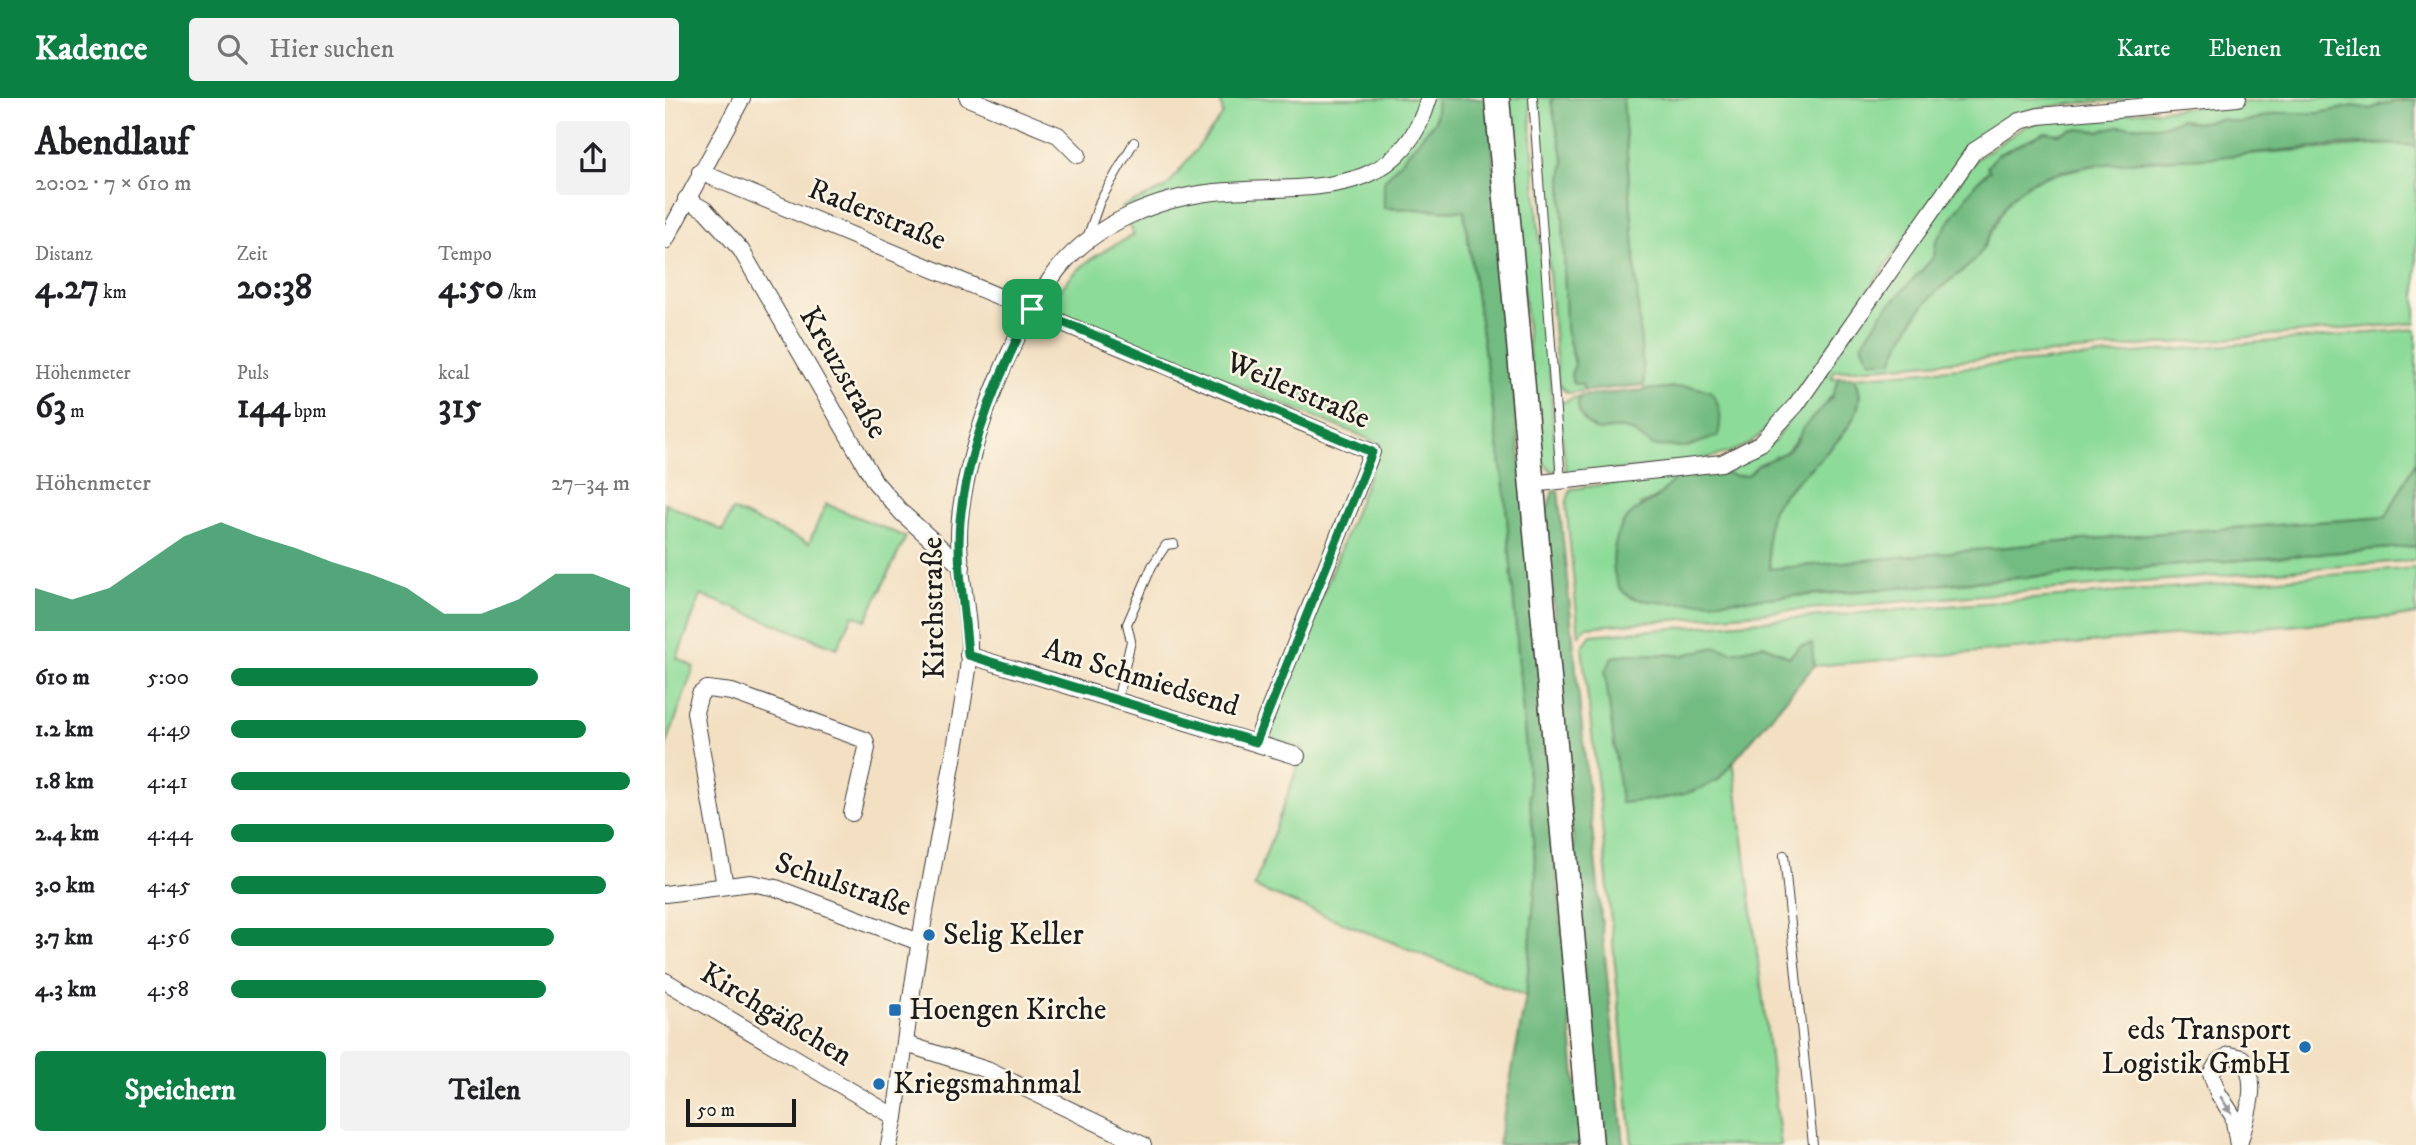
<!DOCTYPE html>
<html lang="de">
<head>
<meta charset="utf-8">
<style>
	body { margin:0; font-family:"IM FELL DW Pica",serif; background:#f2f2f2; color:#202124; height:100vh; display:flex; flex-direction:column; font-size:26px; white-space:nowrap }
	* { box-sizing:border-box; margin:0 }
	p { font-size:23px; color:#757577 }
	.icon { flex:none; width:38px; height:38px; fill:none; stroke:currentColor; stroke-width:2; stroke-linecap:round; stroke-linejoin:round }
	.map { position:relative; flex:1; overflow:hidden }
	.details { display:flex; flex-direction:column; background:#fff; width:665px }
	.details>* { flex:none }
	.scale { position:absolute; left:21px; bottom:18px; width:110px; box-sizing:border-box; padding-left:7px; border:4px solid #1c1c1c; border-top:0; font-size:19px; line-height:24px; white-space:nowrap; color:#1c1c1c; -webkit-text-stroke:5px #fcf5e5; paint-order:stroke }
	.pin { position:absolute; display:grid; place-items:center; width:60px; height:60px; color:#fff; margin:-30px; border-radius:14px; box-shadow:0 4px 10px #0006 }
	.round { display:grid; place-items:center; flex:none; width:74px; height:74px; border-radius:7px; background:#f2f2f2 }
	.head { display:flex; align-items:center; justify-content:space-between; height:119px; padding:0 35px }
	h1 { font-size:38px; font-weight:700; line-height:52px }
	.stats { display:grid; grid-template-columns:repeat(3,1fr); gap:10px; height:119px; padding:7px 35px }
	.stats div { display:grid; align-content:center }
	.stats b { font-size:35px; font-weight:700 }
	.stats small { font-size:19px; font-weight:400 }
	.stats p { font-size:19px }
	.chart { height:196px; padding:14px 35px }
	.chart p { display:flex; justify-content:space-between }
	.chart svg { width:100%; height:126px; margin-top:7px; fill:#0b8043; opacity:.7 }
	.cta { display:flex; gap:14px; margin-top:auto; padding:14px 35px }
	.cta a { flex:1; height:80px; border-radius:7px; background:#0b8043; color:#fff; font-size:28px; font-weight:700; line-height:80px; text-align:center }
	.cta a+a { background:#f2f2f2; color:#202124 }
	ul { padding:0 35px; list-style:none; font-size:23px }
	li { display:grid; grid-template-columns:112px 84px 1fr; align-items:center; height:52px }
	li i { height:18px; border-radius:9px; background:#0b8043 }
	header { display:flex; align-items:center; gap:42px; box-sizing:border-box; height:98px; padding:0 35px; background:#0b8043; color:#fff }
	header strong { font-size:33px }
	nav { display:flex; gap:38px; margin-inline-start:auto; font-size:24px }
	.search { width:490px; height:63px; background:#f2f2f2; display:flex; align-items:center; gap:18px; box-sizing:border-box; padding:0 24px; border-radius:7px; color:#757577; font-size:26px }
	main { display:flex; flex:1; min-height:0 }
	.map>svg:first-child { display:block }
	.green { fill:#8ddb99; stroke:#547c5a; stroke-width:2 }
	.forest { fill:#72bb81; stroke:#476c4e; stroke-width:2 }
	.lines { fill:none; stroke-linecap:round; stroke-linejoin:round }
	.lane-casing { stroke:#3c3935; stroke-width:10 }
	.street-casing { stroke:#3c3935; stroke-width:18 }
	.primary-casing { stroke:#3c3935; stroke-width:27 }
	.lane { stroke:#fff; stroke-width:8 }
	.street { stroke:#fff; stroke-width:16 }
	.primary { stroke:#fff; stroke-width:24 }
	.oneway { fill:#999 }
	.route-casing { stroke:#fff; stroke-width:14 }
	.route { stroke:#0b8043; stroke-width:9 }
	.poi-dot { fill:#1f6fb2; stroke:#fcf5e5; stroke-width:2.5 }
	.labels { text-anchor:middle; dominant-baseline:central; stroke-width:5; stroke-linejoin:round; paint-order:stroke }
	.street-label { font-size:30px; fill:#1c1c1c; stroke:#fcf5e5 }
	.poi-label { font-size:30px; fill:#1c1c1c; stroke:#fcf5e5; text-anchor:start }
</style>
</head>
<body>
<header>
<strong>Kadence</strong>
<div class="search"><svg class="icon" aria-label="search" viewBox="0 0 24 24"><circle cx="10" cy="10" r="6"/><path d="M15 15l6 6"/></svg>Hier suchen</div>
<nav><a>Karte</a><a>Ebenen</a><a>Teilen</a></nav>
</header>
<main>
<section class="details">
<div class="head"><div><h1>Abendlauf</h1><p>20:02 · 7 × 610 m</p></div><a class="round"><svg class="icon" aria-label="share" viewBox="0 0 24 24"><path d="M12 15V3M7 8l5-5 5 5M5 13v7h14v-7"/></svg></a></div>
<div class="stats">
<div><p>Distanz</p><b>4.27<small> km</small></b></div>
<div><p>Zeit</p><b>20:38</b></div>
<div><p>Tempo</p><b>4:50<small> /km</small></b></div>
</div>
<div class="stats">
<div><p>Höhenmeter</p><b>63<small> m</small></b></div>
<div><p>Puls</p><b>144<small> bpm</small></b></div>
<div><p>kcal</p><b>315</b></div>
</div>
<div class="chart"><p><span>Höhenmeter</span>27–34 m</p>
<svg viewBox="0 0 160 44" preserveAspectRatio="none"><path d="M0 44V29L10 33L20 29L30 20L40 11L50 6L60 11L70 15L80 20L90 24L100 29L110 38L120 38L130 33L140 24L150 24L160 29V44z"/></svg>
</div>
<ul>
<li><b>610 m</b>5:00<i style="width:77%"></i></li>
<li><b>1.2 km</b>4:49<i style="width:89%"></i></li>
<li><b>1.8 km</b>4:41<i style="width:100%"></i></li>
<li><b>2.4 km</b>4:44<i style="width:96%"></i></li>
<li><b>3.0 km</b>4:45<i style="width:94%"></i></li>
<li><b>3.7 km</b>4:56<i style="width:81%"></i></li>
<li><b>4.3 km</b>4:58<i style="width:79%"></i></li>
</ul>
<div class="cta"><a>Speichern</a><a>Teilen</a></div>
</section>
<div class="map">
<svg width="1751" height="1047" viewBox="0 0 1751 1047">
	<rect width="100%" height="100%" fill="#fcf5e5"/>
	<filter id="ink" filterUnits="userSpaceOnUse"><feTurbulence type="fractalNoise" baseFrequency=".0143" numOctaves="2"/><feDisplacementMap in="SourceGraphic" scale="14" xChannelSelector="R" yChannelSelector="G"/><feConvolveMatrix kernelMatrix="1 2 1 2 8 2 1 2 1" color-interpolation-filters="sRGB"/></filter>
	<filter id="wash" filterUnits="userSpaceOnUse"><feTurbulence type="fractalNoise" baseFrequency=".00686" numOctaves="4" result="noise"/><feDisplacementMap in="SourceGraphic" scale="28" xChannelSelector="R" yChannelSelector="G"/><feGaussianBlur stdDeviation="1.57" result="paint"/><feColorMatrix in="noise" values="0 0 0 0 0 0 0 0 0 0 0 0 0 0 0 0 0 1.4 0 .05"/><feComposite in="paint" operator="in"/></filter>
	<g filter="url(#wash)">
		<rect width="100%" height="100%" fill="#f3e0c3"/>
		<!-- green -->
		<g class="green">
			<path d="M555,0H772L770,23L719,83L720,110L799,113L840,395L871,777L861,898L589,789L639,651L602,641L716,346L385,210C403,172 432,155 469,137L457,109L501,90L558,17Z"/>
			<path d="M841,0H864L892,377L874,362Z"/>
			<path d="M870,0H888L886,4L899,63L897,84L901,230L910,267L906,276L909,286H917L919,293L902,295L893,286Z"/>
			<path d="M958,0H1507C1459,4 1396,1 1351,17C1330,24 1314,40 1300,56L1118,313C1107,325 1096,338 1083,346C1049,367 944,372 901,377L894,306L914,298C911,316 918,324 933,333C960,328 966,330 987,348L1024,288L979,292Z"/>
			<path d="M1627,0L1751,1L1717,6L1706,11L1689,8L1654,15H1613L1575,25L1557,21L1530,25L1515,21L1498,28H1453L1435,33L1408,31L1394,36L1380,34L1332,57L1325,71L1311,85L1295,113L1286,121L1269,159L1204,234L1227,263C1238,237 1252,211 1273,192C1287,180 1302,173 1313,157C1330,134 1334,104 1361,88C1380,76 1406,73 1428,67L1724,46L1751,48V225L1168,273L1167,280L1174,279L1173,290L1121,354L1093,367L1083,377L1070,378L1048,371L1087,358L1109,343L1311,61L1361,28L1384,22Z"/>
			<path d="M1751,231V363L1721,419L1484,436L1105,471C1103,452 1100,431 1108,412C1125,377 1218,326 1189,279Z"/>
			<path d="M1008,377V383L991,400L975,407L966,500L1028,504L1148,497L1751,448V462L921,529L914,537L901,406L906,391Z"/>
			<path d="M0,405L58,433L67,412L144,445L161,406L241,439L201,522L188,517L172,550L36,497L12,560L29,569L0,651Z"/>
			<path d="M1751,470V517L1149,568L1146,546L1135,548L1124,559L1099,547L1068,554L1051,549L1019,557L987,556L1053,682L1068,661L1116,1047H967L935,706L917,549L926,537Z"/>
		</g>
		<!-- forest -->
		<g class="forest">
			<path d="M772,0H823L916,1047H833L861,898L871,777L840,395L799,113L719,110V83L770,23Z"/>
			<path d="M888,0H958L979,287L919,293L917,286H908L906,276L910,267L901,230L897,84L899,63L886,4Z"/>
			<path d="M1751,1V48C1686,41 1619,53 1554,59C1502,63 1404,60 1360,88C1334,105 1330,134 1313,158C1301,173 1286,180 1273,192C1252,212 1238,237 1227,263H1205L1197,246L1218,214L1269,159L1271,143L1311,85L1325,72L1322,69L1332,57L1380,34L1394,36L1407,31L1435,33L1453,28H1498L1515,21L1530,25L1557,21L1575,25L1613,15H1654L1689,8L1706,11L1717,6Z"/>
			<path d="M1174,279H1189C1218,326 1125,377 1108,412C1100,431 1103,452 1105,471L1484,436L1721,419L1751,363V448L1077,502C1042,503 1002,509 969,500C939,492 946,437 962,420C971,410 983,407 993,398C998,394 1002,388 1008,383V377L1048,371L1070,378L1083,377L1093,367L1121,354L1132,343L1138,330L1167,299Z"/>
			<path d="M1024,288L1045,293C1057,308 1057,320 1053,338L1022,349L987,348C966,330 960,328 933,333C918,324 911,316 914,298Z"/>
			<path d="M893,392L959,1047H933L881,414L888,393Z"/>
			<path d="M1147,546L1149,568L1053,682C1022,700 991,702 956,705L940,573L948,559L961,556L1019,557L1051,549L1068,554L1099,547L1124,559L1135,548Z"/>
		</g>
	</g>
	<g filter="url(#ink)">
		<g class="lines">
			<!-- lane casing -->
			<g class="lane-casing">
				<g id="lane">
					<path d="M868,0L896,383"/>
					<path d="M422,140L435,103L469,44"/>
					<path d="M452,603L466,543L462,526L487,468L501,447L509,446"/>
					<path d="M1119,757L1148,1047"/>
				</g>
			</g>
			<!-- street casing -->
			<g class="street-casing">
				<g id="street">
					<path d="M303,0L393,37L413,57"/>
					<path d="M35,74L707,354L591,644"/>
					<path d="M21,101L40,112L76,152L210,384L237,415L297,469"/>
					<path d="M0,143L77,0"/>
					<path d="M866,386L1057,365L1096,345L1131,307L1309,53L1355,23L1374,18L1573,0"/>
					<path d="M303,557L632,658"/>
					<path d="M60,788L30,614L35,596L42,591L67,594L200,642L202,650L187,715"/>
					<path d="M0,796L86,785L111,790L254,844"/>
					<path d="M0,883L230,1019"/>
					<path d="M241,946L322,972L478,1047"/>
					<path d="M224,1047L230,1019C238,961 245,901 255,843C270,752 290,662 303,571C308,528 294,482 294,439C294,365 347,228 394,170C431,125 493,100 550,94C637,85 733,108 764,0"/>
					<path d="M1573,1047L1568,1018L1553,995L1546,976L1553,964L1564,957L1577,960C1596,984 1581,1019 1574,1047"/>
				</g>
			</g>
			<!-- primary casing -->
			<g class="primary-casing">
				<path id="primary" d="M832,0L926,1047"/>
			</g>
			<!-- lane -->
			<use href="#lane" class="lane"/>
			<!-- street -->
			<use href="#street" class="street"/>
			<!-- primary -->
			<use href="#primary" class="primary"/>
		</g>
		<!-- one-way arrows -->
		<defs><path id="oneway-solid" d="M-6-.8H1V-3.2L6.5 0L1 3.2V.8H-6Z" transform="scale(1.75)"/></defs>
		<use class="oneway" href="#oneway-solid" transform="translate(1561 1007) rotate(57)"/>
	</g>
	<g class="lines" filter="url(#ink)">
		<!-- route casing -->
		<g class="route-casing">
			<path id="route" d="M367,211L707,354L591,644L303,557C300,513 291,466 295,423C302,350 334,275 367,211Z"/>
		</g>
		<!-- route -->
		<use href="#route" class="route"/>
	</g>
	<!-- markers -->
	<g class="poi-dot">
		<circle cx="264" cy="837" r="7"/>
		<rect x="223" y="905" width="14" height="14" rx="3.5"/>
		<circle cx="1640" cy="949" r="7"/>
		<circle cx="214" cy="986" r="7"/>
	</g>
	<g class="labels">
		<!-- street labels -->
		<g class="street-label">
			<text transform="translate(212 117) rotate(22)">Raderstraße</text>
			<text transform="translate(178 275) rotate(60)">Kreuzstraße</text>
			<text transform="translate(633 293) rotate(23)">Weilerstraße</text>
			<text transform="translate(269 510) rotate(-91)">Kirchstraße</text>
			<text transform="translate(476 580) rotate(17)">Am Schmiedsend</text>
			<text transform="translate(178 787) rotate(19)">Schulstraße</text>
			<text transform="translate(111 917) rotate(31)">Kirchgäßchen</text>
		</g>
		<!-- poi labels -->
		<g class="poi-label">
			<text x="278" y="837">Selig Keller</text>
			<text x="244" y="912">Hoengen Kirche</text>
			<text x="1626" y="932" text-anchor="end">eds Transport<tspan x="1626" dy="34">Logistik GmbH</tspan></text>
			<text x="228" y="986">Kriegsmahnmal</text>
		</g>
	</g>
</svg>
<div class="scale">50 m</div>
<div class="pin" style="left:367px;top:211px;background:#1e9e55"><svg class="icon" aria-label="arrive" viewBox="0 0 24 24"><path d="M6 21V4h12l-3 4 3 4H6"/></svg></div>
</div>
</main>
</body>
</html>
